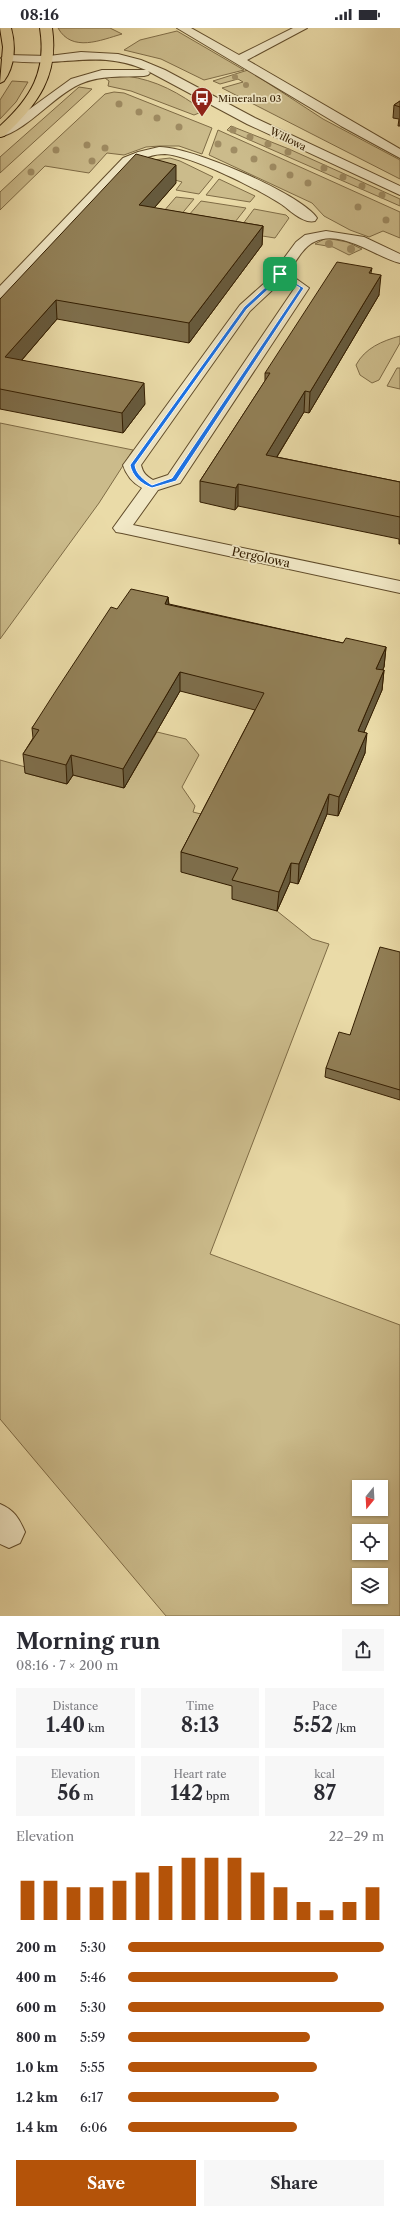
<!DOCTYPE html>
<html lang="en">
<head>
<meta charset="utf-8">
<style>
	body { margin:0; font-family:"Libre Caslon Text",serif; background:#f7f7f7; color:#2b2b33; height:100vh; display:flex; flex-direction:column; font-size:15px; white-space:nowrap }
	* { box-sizing:border-box; margin:0 }
	p { font-size:13px; color:#7c7c81 }
	.icon { flex:none; width:22px; height:22px; fill:none; stroke:currentColor; stroke-width:2; stroke-linecap:round; stroke-linejoin:round }
	.map { position:relative; height:1588px; overflow:hidden }
	.details { display:flex; flex-direction:column; background:#fff; flex:1 }
	.details>* { flex:none }
	.needle { width:26px; rotate:198deg }
	.tools { position:absolute; left:352px; top:1452px; display:grid; gap:8px }
	.tools a { display:grid; place-items:center; width:36px; height:36px; border-radius:0px; background:#fff; box-shadow:0 1px 3px #0004; font-size:20px }
	.pin { position:absolute; display:grid; place-items:center; width:34px; height:34px; color:#fff; margin:-17px; border-radius:8px; box-shadow:0 2px 6px #0006 }
	.round { display:grid; place-items:center; flex:none; width:42px; height:42px; border-radius:0px; background:#f7f7f7 }
	.overview { display:flex; align-items:center; justify-content:space-between; height:68px; padding:0 16px }
	h1 { font-size:22px; font-weight:800; line-height:30px }
	.stats { display:grid; grid-template-columns:repeat(3,1fr); gap:6px; height:68px; padding:4px 16px }
	.stats div { display:grid; align-content:center; border-radius:0px; background:#f7f7f7; text-align:center }
	.stats b { font-size:20px; font-weight:800 }
	.stats small { font-size:11px; font-weight:400 }
	.stats p { font-size:11px }
	.chart { height:112px; padding:8px 16px }
	.chart p { display:flex; justify-content:space-between }
	.chart svg { width:100%; height:72px; margin-top:4px; stroke:#b45309; stroke-width:6 }
	.primary-button { display:flex; gap:8px; margin-top:auto; padding:8px 16px }
	.primary-button a { flex:1; height:46px; border-radius:0px; background:#b45309; color:#fff; font-size:16px; font-weight:800; line-height:46px; text-align:center }
	.primary-button a+a { background:#f7f7f7; color:#2b2b33 }
	ul { padding:0 16px; list-style:none; font-size:13px }
	li { display:grid; grid-template-columns:64px 48px 1fr; align-items:center; height:30px }
	li i { height:10px; border-radius:5px; background:#b45309 }
	.status { display:flex; justify-content:space-between; align-items:center; height:28px; padding:0 20px; background:#fff; direction:ltr }
	.status svg { height:11px; fill:currentColor }
	.map>svg:first-child { display:block }
	.green { fill:#cbbb8b; stroke:#7f6c46; fill-rule:evenodd }
	.lines { fill:none; stroke-linecap:round; stroke-linejoin:round }
	.minor-casing { stroke:#614c2a; stroke-width:2 }
	.major-casing { stroke:#331d00; stroke-width:2 }
	.minor { fill:#f1e8c6; fill-rule:evenodd }
	.major { fill:#eadba8; fill-rule:evenodd }
	.tree { fill:#9f8c63 }
	.wall { fill:#7e6e4b; stroke:#331d00 }
	.shaded-wall { fill:#665a3d; stroke:#331d00 }
	.building { fill:#928057; stroke:#331d00 }
	.route { fill:#1a73e8; stroke:#fff; fill-rule:evenodd }
	.labels { text-anchor:middle; dominant-baseline:central; stroke-width:3.5; stroke-linejoin:round; paint-order:stroke }
	.far-poi-label { font-size:10px; fill:#331d00; stroke:#f1e8c6; text-anchor:start }
	.far-street-label { font-size:10px; fill:#331d00; stroke:#f1e8c6 }
	.street-label { font-size:12px; fill:#331d00; stroke:#f1e8c6 }
</style>
</head>
<body>
<div class="status"><b>08:16</b><svg viewBox="0 0 49 12"><path d="M0 12V9h3v3zM5 12V6h3v6zM10 12V3h3v9zM15 12V0h3v12zM26 1h20v11H26zM47 4h2v5h-2z"/></svg></div>
<div class="map">
<svg width="400" height="1588" viewBox="0 0 400 1588">
	<rect width="100%" height="100%" fill="#eadba8"/>
	<filter id="stains"><feTurbulence type="fractalNoise" baseFrequency=".005" numOctaves="4"/><feColorMatrix values="0 0 0 0 .2 0 0 0 0 .09 0 0 0 0 .02 0 0 0 .5 -.17"/></filter>
	<radialGradient id="worn" r=".72"><stop offset=".6" stop-color="#630" stop-opacity="0"/><stop offset="1" stop-color="#630" stop-opacity=".3"/></radialGradient>
	<!-- green -->
	<g class="green">
		<path d="M58,0H110L122,6C101,12 72,25 58,0Z"/>
		<path d="M177,3L244,42L204,52L161,31L124,22L140,12Z"/>
		<path d="M248,42L323,91L400,132V151L222,60L243,54L238,51L220,56L213,53Z"/>
		<path d="M126,48C157,52 179,65 204,83L194,87L131,63L108,58L109,53L105,50Z"/>
		<path d="M12,53L28,54L16,74L0,91V72Z"/>
		<path d="M79,59L92,61L0,145V129Z"/>
		<path d="M114,64L124,65L212,100L202,126L179,118H160L146,119L124,127L107,125L89,145L45,138L0,182V164L105,66Z"/>
		<path d="M231,98L289,121L400,171V178L227,102Z"/>
		<path d="M218,102L400,184V210L383,203L369,209L350,202L324,188L312,175L209,127Z"/>
		<path d="M170,130L180,133L213,149L199,166L176,162L182,154L140,142L153,132Z"/>
		<path d="M219,151L255,168L250,174L206,167Z"/>
		<path d="M176,169L194,171L175,194L157,191Z"/>
		<path d="M201,173L246,180L228,203L182,195Z"/>
		<path d="M254,181L286,187L289,190L275,210L237,204Z"/>
		<path d="M326,210L347,214L362,221L349,227L333,219L315,216Z"/>
		<path d="M400,308V315L379,352L372,355L360,347L356,337C365,320 382,313 400,308Z"/>
		<path d="M397,340H400V361L387,358Z"/>
		<path d="M0,395L133,422L99,475L0,611Z"/>
		<path d="M157,704L186,711L199,727L182,759L195,778L193,784L209,788L237,859L277,883L312,911L329,916L210,1226L400,1297V1588H166L0,1391V732L29,740L25,745L67,756L73,747L124,760ZM359,1459H381V1481H359ZM359,1503H381V1525H359ZM359,1547H381V1569H359Z"/>
	</g>
	<g class="lines">
		<!-- minor casing -->
		<g class="minor-casing">
			<g id="minor">
				<path d="M177,0H191L239,27L293,0H307L247,32L400,121V130L341,98Z"/>
				<path d="M81,24L118,26L141,32L165,42L255,90L400,158V167L247,96L148,43L150,45L148,47L144,48C123,49 100,47 80,56C53,68 29,101 0,109V100L20,88L71,51L102,42H146C111,27 87,32 50,34C36,35 21,34 7,33L1,30L7,27L49,28Z"/>
				<path d="M159,119C189,118 300,165 317,190L315,193C303,196 290,182 281,176C256,160 192,128 165,126C153,126 143,130 133,136L5,269L0,270V258L123,130L138,124Z"/>
				<path d="M326,203L364,209L400,226V235C375,229 341,200 314,214C303,219 295,235 288,245L309,260L180,455L158,462L133,497L400,553V565L122,505L116,504L113,500L142,460C133,455 126,447 123,437L126,433L240,277L268,252L296,214L305,207ZM282,253L294,261L168,447L153,452C146,448 143,445 141,437L250,283Z"/>
				<path d="M0,1476C14,1482 19,1490 25,1504L20,1515L9,1520L0,1516Z"/>
			</g>
		</g>
		<!-- major casing -->
		<g class="major-casing">
			<g id="major">
				<path d="M0,0H11C16,18 15,38 4,53L0,55L3,19Z"/>
				<path d="M40,0H52C59,48 38,76 4,108L0,109V98C31,70 47,43 40,0Z"/>
			</g>
		</g>
		<!-- minor -->
		<use href="#minor" class="minor"/>
		<!-- major -->
		<use href="#major" class="major"/>
	</g>
	<!-- trees -->
	<g class="tree">
		<circle cx="235" cy="49" r="3"/>
		<circle cx="246" cy="57" r="3"/>
		<circle cx="119" cy="76" r="3.5"/>
		<circle cx="139" cy="84" r="3.5"/>
		<circle cx="157" cy="90" r="3.5"/>
		<circle cx="179" cy="99" r="3.5"/>
		<circle cx="233" cy="102" r="3.5"/>
		<circle cx="250" cy="109" r="3.5"/>
		<circle cx="218" cy="116" r="3.5"/>
		<circle cx="268" cy="116" r="3.5"/>
		<circle cx="87" cy="117" r="3.5"/>
		<circle cx="105" cy="120" r="3.5"/>
		<circle cx="56" cy="122" r="3.5"/>
		<circle cx="234" cy="122" r="3.5"/>
		<circle cx="288" cy="124" r="3.5"/>
		<circle cx="254" cy="131" r="3.5"/>
		<circle cx="92" cy="133" r="3.5"/>
		<circle cx="273" cy="139" r="3.5"/>
		<circle cx="324" cy="140" r="3.5"/>
		<circle cx="31" cy="144" r="3.5"/>
		<circle cx="290" cy="147" r="3.5"/>
		<circle cx="343" cy="149" r="3.5"/>
		<circle cx="308" cy="155" r="3.5"/>
		<circle cx="362" cy="158" r="3.5"/>
		<circle cx="382" cy="167" r="3.5"/>
		<circle cx="358" cy="179" r="3.5"/>
		<circle cx="386" cy="192" r="3.5"/>
		<circle cx="329" cy="216" r="4"/>
		<circle cx="351" cy="221" r="4"/>
	</g>
	<!-- wall -->
	<g class="wall">
		<path d="M400,73V98H398L399,91L393,90L394,77Z"/>
		<path d="M176,155L154,180L263,198L262,217L189,315L57,291L22,332L145,376L123,405L0,381V271Z"/>
		<path d="M372,240L371,245L379,267L309,385L304,384L277,429L400,454V516H399V511L238,478L235,482L200,474V453L265,353V345Z"/>
		<path d="M168,569L169,576L343,615L386,619L384,639L382,642H384L382,662L363,705L365,725L338,788L327,786L298,856L290,854L277,883L232,871V858L181,844V824L255,682L180,663L124,760L73,747L67,756L25,745L23,726L33,710L32,700L117,581Z"/>
		<path d="M400,924V1072L325,1049L326,1040L350,1007Z"/>
	</g>
	<!-- shaded-wall -->
	<g class="shaded-wall">
		<path d="M176,137V155L140,196L139,177Z"/>
		<path d="M263,198L262,217L189,315V295Z"/>
		<path d="M381,247L379,267L309,385L310,364Z"/>
		<path d="M56,272L57,291L7,349L5,329Z"/>
		<path d="M144,355L145,376L123,405L122,385Z"/>
		<path d="M305,363L304,384L265,448L266,427Z"/>
		<path d="M238,456V478L235,482L236,460Z"/>
		<path d="M168,569L169,589L165,576Z"/>
		<path d="M386,619L384,639L374,660L376,641Z"/>
		<path d="M384,642L382,662L356,723L358,703Z"/>
		<path d="M180,644V663L124,760L123,741Z"/>
		<path d="M367,705L365,725L338,788L339,769Z"/>
		<path d="M71,727L73,747L67,756L66,737Z"/>
		<path d="M329,766L327,786L298,856L299,836Z"/>
		<path d="M291,835L290,854L277,883L279,864Z"/>
	</g>
	<!-- building -->
	<g class="building">
		<path d="M400,73V79L394,77Z"/>
		<path d="M136,126L176,137L139,177L263,198L189,295L56,272L5,329L144,355L122,385L0,361V271Z"/>
		<path d="M337,234L372,240L369,245L381,247L310,364L305,363L266,427L400,454V489L238,456L236,460L200,453L270,345H265Z"/>
		<path d="M131,561L168,569L165,576L343,615L346,610L386,619L376,641L384,642L358,703L367,705L339,769L329,766L299,836L291,835L279,864L232,852L238,840L181,824L264,665L180,644L123,741L71,727L66,737L23,726L39,702L32,700L57,661L111,579L117,581Z"/>
		<path d="M380,919L400,924V1062L326,1040L339,1004L350,1007Z"/>
	</g>
	<!-- route -->
	<path class="route" d="M279,245L304,260L176,453L152,460C141,456 132,448 130,437L244,279L271,254ZM281,248L300,260L172,450L152,457C144,452 136,446 135,437L247,281L274,256Z"/>
	<!-- icons -->
	<defs>
		<g id="bus-pin" transform="scale(1.15)"><path d="M0 17L-7.5 6A9.5 9.5 0 1 1 7.5 6Z" fill="#8f2418" stroke="#f1e8c6"/><path d="M-5-6H5V4H4V6H2V4H-2V6H-4V4H-5ZM-3.5-4V0h7V-4ZM-3.5 1.2v1.5H-2V1.2ZM2 1.2v1.5H3.5V1.2Z" fill="#fff"/></g>
	</defs>
	<g fill-rule="evenodd">
		<use href="#bus-pin" x="202" y="70"/>
	</g>
	<g class="labels">
		<!-- far-poi labels -->
		<g class="far-poi-label">
			<text x="218" y="70">Mineralna 03</text>
		</g>
		<!-- far-street labels -->
		<g class="far-street-label">
			<text transform="translate(288 111) rotate(26)">Willowa</text>
		</g>
		<!-- street labels -->
		<g class="street-label">
			<text transform="translate(261 529) rotate(12)">Pergolowa</text>
		</g>
	</g>
	<rect width="100%" height="100%" filter="url(#stains)"/>
	<rect width="100%" height="100%" fill="url(#worn)"/>
</svg>
<div class="tools">
<a><svg class="needle" viewBox="-14 -14 28 28"><path d="M0-13l5 13h-10z" fill="#e53935"/><path d="M0 13l5-13h-10z" fill="#7c7c81"/></svg></a>
<a><svg class="icon" aria-label="locate" viewBox="0 0 24 24"><circle cx="12" cy="12" r="6"/><path d="M12 2v4M12 18v4M2 12h4M18 12h4"/></svg></a>
<a><svg class="icon" aria-label="layers" viewBox="0 0 24 24"><path d="M12 4l9 5-9 5-9-5zM3 14l9 5 9-5"/></svg></a>
</div>
<div class="pin" style="left:280px;top:246px;background:#1e9e55"><svg class="icon" aria-label="arrive" viewBox="0 0 24 24"><path d="M6 21V4h12l-3 4 3 4H6"/></svg></div>
</div>
<section class="details">
<div class="overview"><div><h1>Morning run</h1><p>08:16 · 7 × 200 m</p></div><a class="round"><svg class="icon" aria-label="share" viewBox="0 0 24 24"><path d="M12 15V3M7 8l5-5 5 5M5 13v7h14v-7"/></svg></a></div>
<div class="stats">
<div><p>Distance</p><b>1.40<small> km</small></b></div>
<div><p>Time</p><b>8:13</b></div>
<div><p>Pace</p><b>5:52<small> /km</small></b></div>
</div>
<div class="stats">
<div><p>Elevation</p><b>56<small> m</small></b></div>
<div><p>Heart rate</p><b>142<small> bpm</small></b></div>
<div><p>kcal</p><b>87</b></div>
</div>
<div class="chart"><p><span>Elevation</span>22–29 m</p>
<svg viewBox="0 0 160 44" preserveAspectRatio="none"><path d="M5 44V20M15 44V20M25 44V24M35 44V24M45 44V20M55 44V15M65 44V11M75 44V6M85 44V6M95 44V6M105 44V15M115 44V24M125 44V33M135 44V38M145 44V33M155 44V24"/></svg>
</div>
<ul>
<li><b>200 m</b>5:30<i style="width:100%"></i></li>
<li><b>400 m</b>5:46<i style="width:82%"></i></li>
<li><b>600 m</b>5:30<i style="width:100%"></i></li>
<li><b>800 m</b>5:59<i style="width:71%"></i></li>
<li><b>1.0 km</b>5:55<i style="width:74%"></i></li>
<li><b>1.2 km</b>6:17<i style="width:59%"></i></li>
<li><b>1.4 km</b>6:06<i style="width:66%"></i></li>
</ul>
<div class="primary-button"><a>Save</a><a>Share</a></div>
</section>
</body>
</html>
